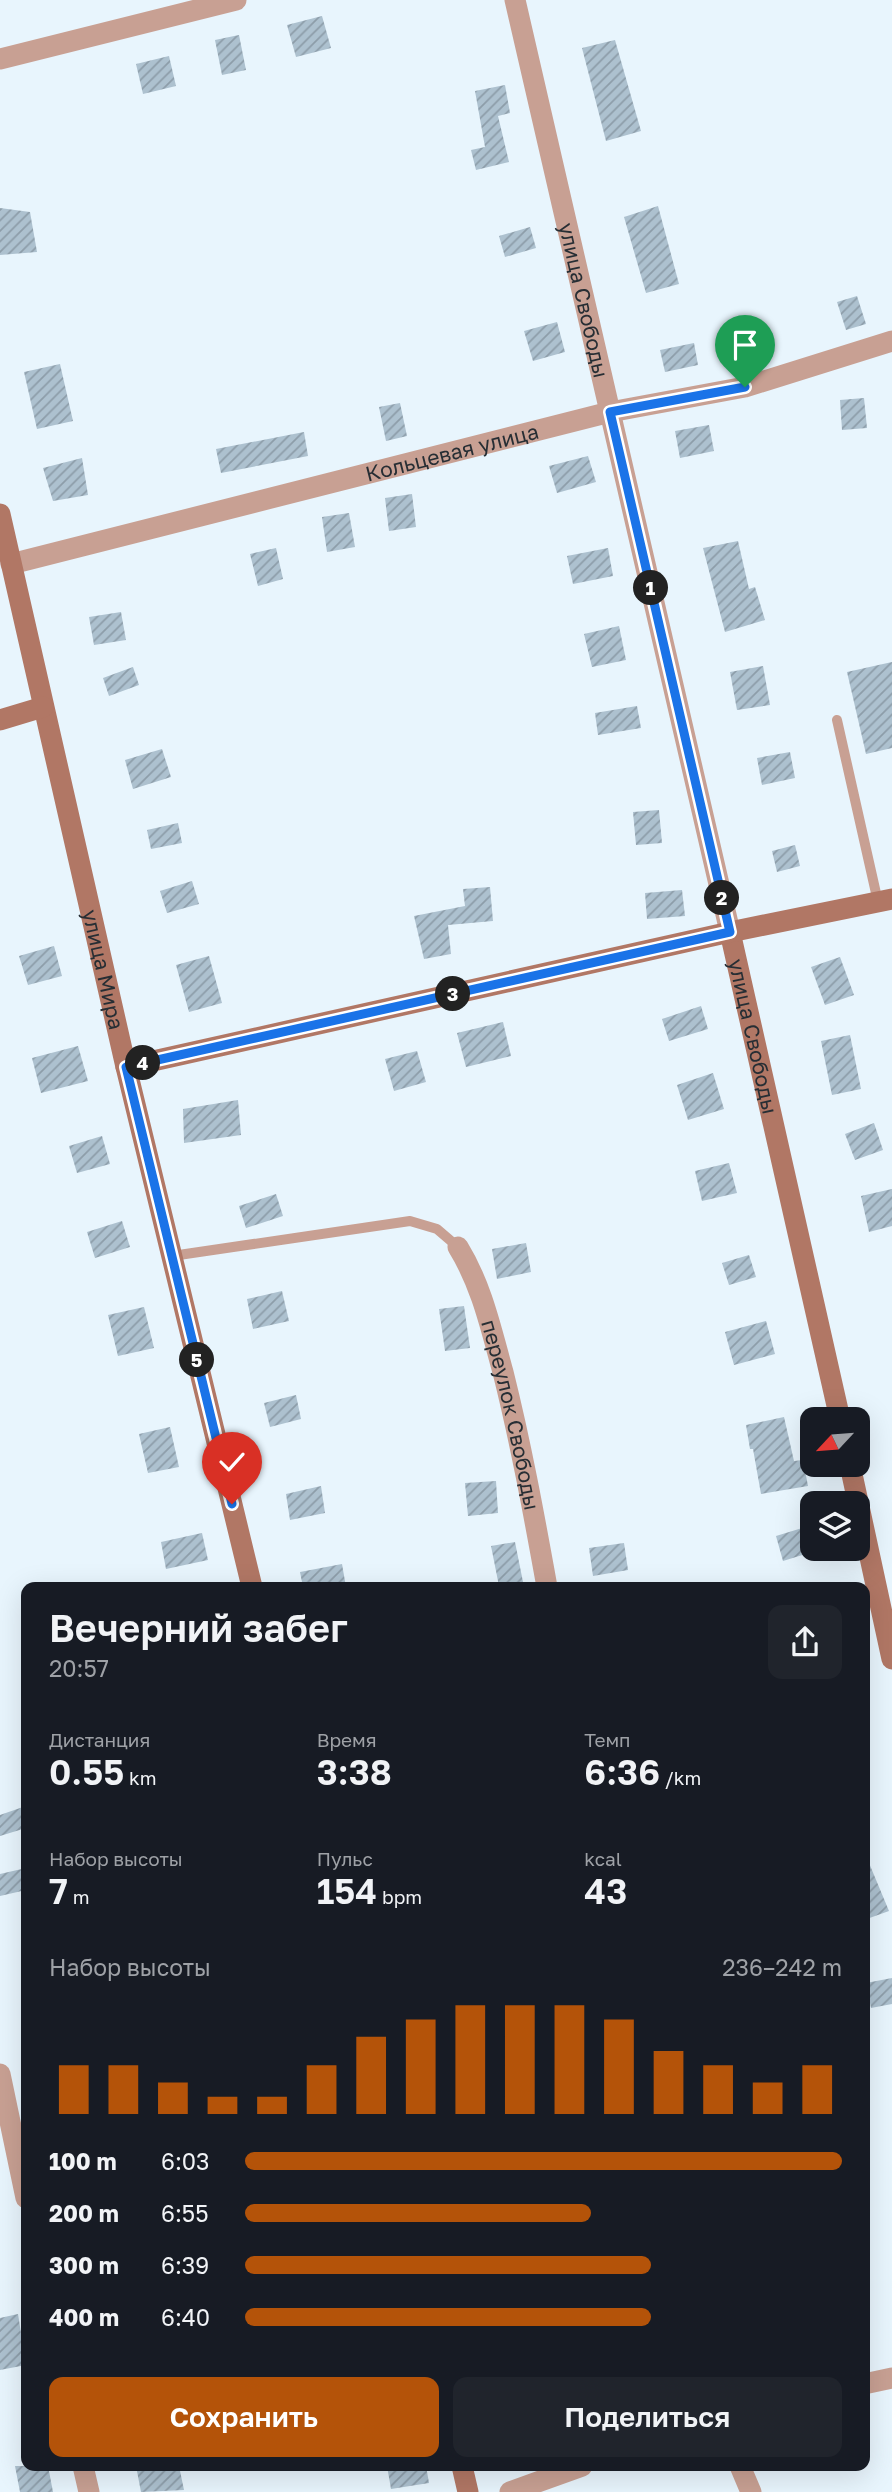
<!DOCTYPE html>
<html lang="ru">
<head>
<meta charset="utf-8">
<style>
	body { margin:0; font-family:"Golos Text",sans-serif; background:#20242c; color:#f1f3f6; height:100vh; display:flex; flex-direction:column; font-size:26px; white-space:nowrap }
	* { box-sizing:border-box; margin:0 }
	p { font-size:23px; color:#9ea1a6 }
	.icon { flex:none; width:38px; height:38px; fill:none; stroke:currentColor; stroke-width:2; stroke-linecap:round; stroke-linejoin:round }
	.map { position:relative; flex:1; overflow:hidden }
	.panel { position:absolute; left:21px; top:1582px; width:849px; height:889px; display:flex; flex-direction:column; background:#171b24; border-radius:14px; box-shadow:0 7px 28px #0002 }
	.panel>* { flex:none }
	.needle { width:46px; rotate:244deg }
	.fabs { position:absolute; left:800px; top:1407px; display:grid; gap:14px }
	.fabs a { display:grid; place-items:center; width:70px; height:70px; border-radius:14px; background:#171b24; box-shadow:0 7px 28px #0002; font-size:35px }
	.pin { position:absolute; display:grid; place-items:center; width:60px; height:60px; color:#fff; margin:-72px -30px; border-radius:50% 50% 50% 0; rotate:-45deg; box-shadow:0 0 7px #0007 }
	.pin .icon { rotate:45deg }
	.km { position:absolute; width:35px; height:35px; margin:-18px; border-radius:50%; background:#222; color:#fff; font-size:19px; line-height:35px; text-align:center }
	.round { display:grid; place-items:center; flex:none; width:74px; height:74px; border-radius:14px; background:#20242c }
	.head { display:flex; align-items:center; justify-content:space-between; height:119px; padding:0 28px }
	h1 { font-size:38px; font-weight:600; line-height:52px }
	.metrics { display:grid; grid-template-columns:repeat(3,1fr); gap:10px; height:119px; padding:7px 28px }
	.metrics div { display:grid; align-content:center }
	.metrics b { font-size:35px; font-weight:600 }
	.metrics small { font-size:19px; font-weight:400 }
	.metrics p { font-size:19px }
	.chart { height:196px; padding:14px 28px }
	.chart p { display:flex; justify-content:space-between }
	.chart svg { width:100%; height:126px; margin-top:7px; stroke:#b45309; stroke-width:6 }
	.primary-button { display:flex; gap:14px; margin-top:auto; padding:14px 28px }
	.primary-button a { flex:1; height:80px; border-radius:14px; background:#b45309; color:#fff; font-size:28px; font-weight:600; line-height:80px; text-align:center }
	.primary-button a+a { background:#20242c; color:#f1f3f6 }
	ul { padding:0 28px; list-style:none; font-size:23px }
	li { display:grid; grid-template-columns:112px 84px 1fr; align-items:center; height:52px }
	li i { height:18px; border-radius:9px; background:#b45309 }
	.map>svg:first-child { display:block }
	.building { fill:url(#building-hatch) }
	.lines { fill:none; stroke-linecap:round; stroke-linejoin:round }
	.lane { stroke:#c8a093; stroke-width:10 }
	.street { stroke:#c8a093; stroke-width:21 }
	.secondary { stroke:#b17765; stroke-width:21 }
	.route-casing { stroke:#fff; stroke-width:14 }
	.route { stroke:#1a73e8; stroke-width:9 }
	.labels { text-anchor:middle; dominant-baseline:central; stroke-width:5; stroke-linejoin:round; paint-order:stroke }
	.street-label { font-size:21px; fill:#272e34; stroke:#e8f5fd }
</style>
</head>
<body>
<div class="map">
<svg width="892" height="2492" viewBox="0 0 892 2492">
	<defs>
		<pattern id="building-hatch" width="6" height="6" patternUnits="userSpaceOnUse" patternTransform="scale(1.75)"><rect width="6" height="6" fill="#adc1cf"/><path d="M-1 1l2-2M0 6l6-6M5 7l2-2" fill="none" stroke="#8d9da9"/></pattern>
	</defs>
	<rect width="100%" height="100%" fill="#e8f5fd"/>
	<!-- building -->
	<g class="building">
		<path d="M322,16L331,48L296,57L287,25Z"/>
		<path d="M239,35L246,70L222,75L215,40Z"/>
		<path d="M615,40L641,131L606,141L582,48Z"/>
		<path d="M169,56L176,86L143,94L136,64Z"/>
		<path d="M505,85L510,113L498,116L509,162L476,170L471,150L485,147L475,91Z"/>
		<path d="M658,206L679,284L646,293L624,217Z"/>
		<path d="M0,208L30,212L37,252L0,255Z"/>
		<path d="M530,227L536,248L505,257L499,236Z"/>
		<path d="M857,296L866,324L846,330L837,302Z"/>
		<path d="M557,322L565,352L533,361L524,331Z"/>
		<path d="M694,343L698,365L665,372L660,350Z"/>
		<path d="M60,364L73,421L37,429L24,372Z"/>
		<path d="M864,398L867,428L842,430L840,400Z"/>
		<path d="M400,403L407,436L386,441L379,407Z"/>
		<path d="M709,425L714,451L680,458L675,431Z"/>
		<path d="M304,432L308,456L221,473L216,449Z"/>
		<path d="M588,456L596,482L557,493L549,466Z"/>
		<path d="M82,458L88,495L53,501L43,468Z"/>
		<path d="M412,494L416,527L389,531L385,498Z"/>
		<path d="M349,513L355,547L327,552L322,517Z"/>
		<path d="M738,541L749,589L755,587L765,620L725,632L703,548Z"/>
		<path d="M276,548L283,579L258,586L250,554Z"/>
		<path d="M608,548L613,576L573,584L567,556Z"/>
		<path d="M121,612L126,640L94,645L89,617Z"/>
		<path d="M619,626L626,660L592,667L584,634Z"/>
		<path d="M892,662V748L866,754L847,672Z"/>
		<path d="M763,666L770,705L737,710L730,672Z"/>
		<path d="M133,667L139,685L109,696L103,678Z"/>
		<path d="M637,706L641,728L598,735L595,713Z"/>
		<path d="M162,749L171,777L133,789L125,760Z"/>
		<path d="M790,752L795,778L762,785L757,758Z"/>
		<path d="M659,810L662,843L636,845L633,812Z"/>
		<path d="M178,823L182,843L151,849L147,830Z"/>
		<path d="M795,845L800,866L777,872L772,851Z"/>
		<path d="M192,881L199,904L167,913L160,891Z"/>
		<path d="M490,887L493,921L448,925L451,954L424,959L414,916L465,906L463,889Z"/>
		<path d="M682,890L685,916L647,919L645,893Z"/>
		<path d="M54,946L62,976L28,985L19,956Z"/>
		<path d="M209,956L222,1003L189,1012L176,965Z"/>
		<path d="M840,957L854,995L825,1005L811,967Z"/>
		<path d="M701,1006L708,1029L669,1041L662,1019Z"/>
		<path d="M503,1022L511,1056L466,1067L457,1033Z"/>
		<path d="M850,1035L861,1089L832,1095L821,1041Z"/>
		<path d="M78,1046L88,1081L41,1093L32,1058Z"/>
		<path d="M417,1051L426,1082L394,1091L385,1059Z"/>
		<path d="M713,1073L724,1109L688,1120L677,1085Z"/>
		<path d="M238,1100L241,1135L184,1143L183,1109Z"/>
		<path d="M874,1123L883,1150L855,1160L845,1134Z"/>
		<path d="M102,1136L110,1164L77,1173L69,1146Z"/>
		<path d="M729,1163L737,1193L702,1201L695,1171Z"/>
		<path d="M892,1189V1226L869,1232L861,1196Z"/>
		<path d="M276,1194L283,1216L246,1228L239,1206Z"/>
		<path d="M122,1221L130,1247L95,1258L87,1232Z"/>
		<path d="M526,1243L531,1272L497,1279L492,1249Z"/>
		<path d="M749,1255L756,1277L729,1285L722,1263Z"/>
		<path d="M282,1291L289,1321L253,1329L247,1299Z"/>
		<path d="M464,1306L470,1348L445,1351L439,1309Z"/>
		<path d="M144,1307L154,1348L118,1356L108,1315Z"/>
		<path d="M766,1321L775,1354L734,1365L725,1332Z"/>
		<path d="M296,1395L301,1419L270,1427L264,1403Z"/>
		<path d="M784,1417L794,1461L803,1460L808,1486L761,1494L753,1449H750L746,1425Z"/>
		<path d="M170,1427L179,1467L148,1473L139,1434Z"/>
		<path d="M496,1481L498,1513L468,1516L465,1483Z"/>
		<path d="M321,1486L325,1513L290,1520L286,1494Z"/>
		<path d="M812,1525V1552L783,1561L776,1536Z"/>
		<path d="M202,1533L208,1560L166,1569L161,1542Z"/>
		<path d="M515,1542L523,1582L499,1586L491,1546Z"/>
		<path d="M624,1543L628,1570L593,1576L589,1548Z"/>
		<path d="M342,1564L346,1587H303L300,1572Z"/>
		<path d="M23,1807L26,1828L0,1836V1815Z"/>
		<path d="M864,1851L889,1911L864,1920Z"/>
		<path d="M26,1868V1890L0,1896V1874Z"/>
		<path d="M892,1978V2004L871,2008L866,1983Z"/>
		<path d="M18,2314L26,2365L0,2370V2318Z"/>
		<path d="M15,2466H48L53,2492H20Z"/>
		<path d="M136,2466H179L184,2490L141,2492Z"/>
		<path d="M387,2466H426L429,2483L391,2489Z"/>
	</g>
	<g class="lines">
		<!-- lane -->
		<g class="lane">
			<path d="M837,720L878,902"/>
			<path d="M172,1256L410,1221L437,1229L458,1247"/>
		</g>
		<!-- street -->
		<g class="street">
			<path id="s1" d="M515,0L730,932"/>
			<path d="M0,59L236,0"/>
			<path id="s2" d="M11,564L610,412L745,387L892,341"/>
			<path id="s3" d="M458,1247C482,1286 491,1329 503,1372C521,1444 534,1515 547,1587"/>
			<path d="M0,2074L26,2198"/>
			<path d="M864,2384L892,2378"/>
			<path d="M83,2466L89,2492"/>
			<path d="M740,2466L751,2492"/>
			<path d="M510,2492L582,2466"/>
		</g>
		<!-- secondary -->
		<g class="secondary">
			<path id="s4" d="M0,514L126,1067L252,1587"/>
			<path d="M0,720L43,707"/>
			<path id="s5" d="M730,932L840,1419"/>
			<path d="M126,1067L730,932L892,899"/>
			<path d="M850,1465L892,1659"/>
			<path d="M462,2466L468,2492"/>
		</g>
	</g>
	<g class="lines">
		<!-- route casing -->
		<g class="route-casing">
			<path id="route" d="M232,1504L126,1067L730,932L610,412L745,387"/>
		</g>
		<!-- route -->
		<use href="#route" class="route"/>
	</g>
	<g class="labels">
		<!-- street labels -->
		<g class="street-label">
			<text stroke="none"><textPath href="#s1" startOffset="308">улица Свободы</textPath></text>
			<text stroke="none"><textPath href="#s2" startOffset="455">Кольцевая улица</textPath></text>
			<text stroke="none"><textPath href="#s4" startOffset="467">улица Мира</textPath></text>
			<text stroke="none"><textPath href="#s5" startOffset="107">улица Свободы</textPath></text>
			<text stroke="none"><textPath href="#s3" startOffset="177">переулок Свободы</textPath></text>
		</g>
	</g>
</svg>
<div class="fabs">
<a><svg class="needle" viewBox="-14 -14 28 28"><path d="M0-13l5 13h-10z" fill="#e53935"/><path d="M0 13l5-13h-10z" fill="#9ea1a6"/></svg></a>
<a><svg class="icon" aria-label="layers" viewBox="0 0 24 24"><path d="M12 4l9 5-9 5-9-5zM3 14l9 5 9-5"/></svg></a>
</div>
<div class="pin" style="left:745px;top:387px;background:#1e9e55"><svg class="icon" aria-label="arrive" viewBox="0 0 24 24"><path d="M6 21V4h12l-3 4 3 4H6"/></svg></div>
<div class="pin" style="left:232px;top:1504px;background:#d93025"><svg class="icon" aria-label="check" viewBox="0 0 24 24"><path d="M5 12l5 5 9-10"/></svg></div>
<b class="km" style="left:651px;top:588px">1</b>
<b class="km" style="left:722px;top:898px">2</b>
<b class="km" style="left:453px;top:994px">3</b>
<b class="km" style="left:143px;top:1063px">4</b>
<b class="km" style="left:197px;top:1360px">5</b>
<section class="panel">
<div class="head"><div><h1>Вечерний забег</h1><p>20:57</p></div><a class="round"><svg class="icon" aria-label="share" viewBox="0 0 24 24"><path d="M12 15V3M7 8l5-5 5 5M5 13v7h14v-7"/></svg></a></div>
<div class="metrics">
<div><p>Дистанция</p><b>0.55<small> km</small></b></div>
<div><p>Время</p><b>3:38</b></div>
<div><p>Темп</p><b>6:36<small> /km</small></b></div>
</div>
<div class="metrics">
<div><p>Набор высоты</p><b>7<small> m</small></b></div>
<div><p>Пульс</p><b>154<small> bpm</small></b></div>
<div><p>kcal</p><b>43</b></div>
</div>
<div class="chart"><p><span>Набор высоты</span>236–242 m</p>
<svg viewBox="0 0 160 44" preserveAspectRatio="none"><path d="M5 44V27M15 44V27M25 44V33M35 44V38M45 44V38M55 44V27M65 44V17M75 44V11M85 44V6M95 44V6M105 44V6M115 44V11M125 44V22M135 44V27M145 44V33M155 44V27"/></svg>
</div>
<ul>
<li><b>100 m</b>6:03<i style="width:100%"></i></li>
<li><b>200 m</b>6:55<i style="width:58%"></i></li>
<li><b>300 m</b>6:39<i style="width:68%"></i></li>
<li><b>400 m</b>6:40<i style="width:68%"></i></li>
</ul>
<div class="primary-button"><a>Сохранить</a><a>Поделиться</a></div>
</section>
</div>
</body>
</html>
